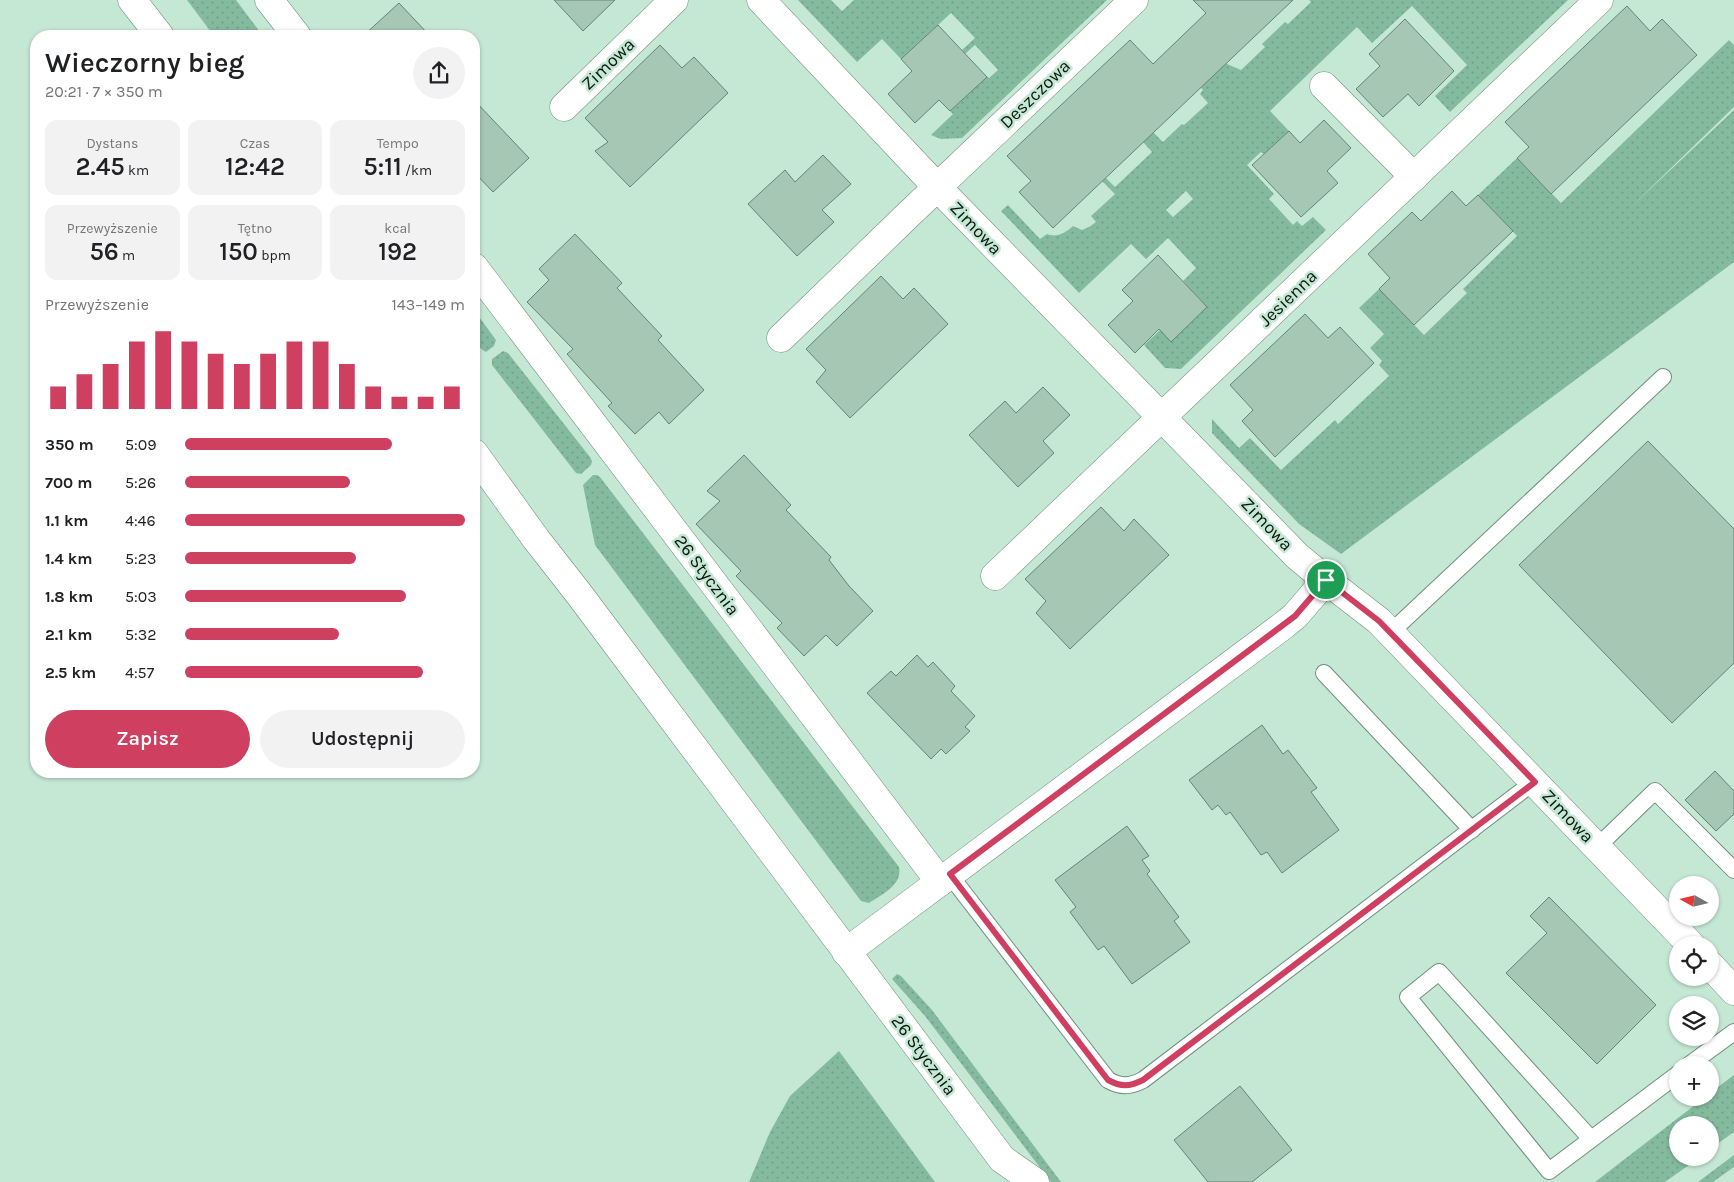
<!DOCTYPE html>
<html lang="pl">
<head>
<meta charset="utf-8">
<style>
	body { margin:0; font-family:Karla,sans-serif; background:#f2f2f2; color:#202124; height:100vh; display:flex; flex-direction:column; font-size:19px; white-space:nowrap }
	* { box-sizing:border-box; margin:0 }
	p { font-size:16px; color:#757577 }
	.icon { flex:none; width:28px; height:28px; fill:none; stroke:currentColor; stroke-width:2; stroke-linecap:round; stroke-linejoin:round }
	.map { position:relative; flex:1; overflow:hidden }
	.drawer { position:absolute; left:30px; top:30px; width:450px; height:748px; display:flex; flex-direction:column; background:#fff; border-radius:20px; box-shadow:0 1px 4px #0004 }
	.drawer>* { flex:none }
	.needle { width:32px; rotate:278deg }
	.controls { position:absolute; left:1669px; top:876px; display:grid; gap:10px }
	.controls a { display:grid; place-items:center; width:50px; height:50px; border-radius:50%; background:#fff; box-shadow:0 1px 4px #0004; font-size:25px }
	.pin { position:absolute; display:grid; place-items:center; width:42px; height:42px; color:#fff; margin:-21px; border:2px solid #fff; border-radius:50%; box-shadow:0 1px 5px #0007 }
	.round { display:grid; place-items:center; flex:none; width:52px; height:52px; border-radius:26px; background:#f2f2f2 }
	.head { display:flex; align-items:center; justify-content:space-between; height:85px; padding:0 15px }
	h1 { font-size:28px; font-weight:600; line-height:38px }
	.stats { display:grid; grid-template-columns:repeat(3,1fr); gap:8px; height:85px; padding:5px 15px }
	.stats div { display:grid; align-content:center; border-radius:12px; background:#f2f2f2; text-align:center }
	.stats b { font-size:25px; font-weight:600 }
	.stats small { font-size:14px; font-weight:400 }
	.stats p { font-size:14px }
	.chart { height:140px; padding:10px 15px }
	.chart p { display:flex; justify-content:space-between }
	.chart svg { width:100%; height:90px; margin-top:5px; stroke:#ce3f60; stroke-width:6 }
	.button { display:flex; gap:10px; margin-top:auto; padding:10px 15px }
	.button a { flex:1; height:58px; border-radius:30px; background:#ce3f60; color:#fff; font-size:20px; font-weight:600; line-height:58px; text-align:center }
	.button a+a { background:#f2f2f2; color:#202124 }
	ul { padding:0 15px; list-style:none; font-size:16px }
	li { display:grid; grid-template-columns:80px 60px 1fr; align-items:center; height:38px }
	li i { height:12px; border-radius:6px; background:#ce3f60 }
	.map>svg:first-child { display:block }
	.grass { fill:url(#grass-dots); fill-rule:evenodd }
	.building { fill:#a5c7b4; stroke:#658574 }
	.lines { fill:none; stroke-linecap:round; stroke-linejoin:round }
	.service-casing { stroke:#6e8f7d; stroke-width:18 }
	.minor-casing { stroke:#6e8f7d; stroke-width:29 }
	.tertiary-casing { stroke:#6e8f7d; stroke-width:29 }
	.service { stroke:#fff; stroke-width:16 }
	.minor { stroke:#fff; stroke-width:28 }
	.tertiary { stroke:#fff; stroke-width:28 }
	.route-casing { stroke:#fff; stroke-width:10 }
	.route { stroke:#ce3f60; stroke-width:6 }
	.labels { text-anchor:middle; dominant-baseline:central; stroke-width:5; stroke-linejoin:round; paint-order:stroke }
	.street-label { font-size:18px; fill:#0a1610; stroke:#c5e8d5 }
</style>
</head>
<body>
<div class="map">
<svg width="1734" height="1182" viewBox="0 0 1734 1182">
	<defs>
		<pattern id="grass-dots" width="8" height="8" patternUnits="userSpaceOnUse" patternTransform="scale(1.25)"><rect width="8" height="8" fill="#84bb9e"/><path d="M2 2h.1M6 6h.1" fill="none" stroke="#71a087" stroke-width="1.8" stroke-linecap="round"/></pattern>
	</defs>
	<rect width="100%" height="100%" fill="#c5e8d5"/>
	<!-- grass -->
	<g class="grass">
		<path d="M187,0H236L263,36H214Z"/>
		<path d="M798,0H831L842,11L854,0H1107L962,138L941,139L931,135L953,114L950,111L987,77L989,78L998,70L975,45L965,54L962,50L975,38L951,13L901,59L882,39L857,62Z"/>
		<path d="M1309,0H1568L1450,112L1435,96L1467,65L1412,6L1372,43L1357,27L1270,111L1289,131L1264,154L1261,152L1247,165L1274,194L1269,199L1293,225L1297,221L1302,226L1313,217L1326,230L1181,369L1165,368L1144,345L1160,330L1172,341L1207,307L1183,281L1196,268L1168,238L1146,259L1131,244L1079,293L1001,211L1008,205L1040,239L1047,234C1057,238 1065,233 1073,226L1082,230L1089,227L1096,222L1091,216L1115,194L1102,181L1106,178L1115,187L1152,152L1143,142L1153,132L1163,142L1182,124L1184,125L1208,103L1200,94L1203,90L1168,53L1221,57L1227,64L1241,70L1265,47L1262,44L1285,22L1288,24L1311,2ZM1186,191L1193,199L1173,217L1166,210Z"/>
		<path d="M1729,40L1734,45V107L1632,206L1734,110V262L1341,554L1299,524L1212,433V419L1239,448L1250,438L1281,470L1335,420L1338,424L1389,376L1379,365L1382,361L1370,348L1384,334L1359,308L1379,289L1424,335L1467,293L1463,289L1517,236L1478,195L1517,158L1561,203Z"/>
		<path d="M474,310L496,340L494,346L486,352C470,344 474,325 474,310Z"/>
		<path d="M503,351L508,353L590,457L592,461L591,465L581,474L576,473L492,365V359Z"/>
		<path d="M593,475H597L600,477L899,867C903,885 881,895 869,903L861,901L595,545L583,485Z"/>
		<path d="M897,974L901,976L932,1010L1061,1182H1051L925,1016L892,979Z"/>
		<path d="M839,1051L935,1182H749L770,1132L790,1096Z"/>
		<path d="M1734,1075V1132L1710,1149V1125H1678V1158H1699L1665,1182H1595L1704,1098H1710V1093Z"/>
		<path d="M1734,1155V1167L1713,1182H1698Z"/>
	</g>
	<!-- building -->
	<g class="building">
		<path d="M554,0H615L583,31Z"/>
		<path d="M1193,0H1293L1053,228L1019,192L1031,181L1007,156L1130,40L1153,64L1206,13Z"/>
		<path d="M399,3L430,36H363Z"/>
		<path d="M1627,6L1650,31L1662,19L1697,55L1551,194L1517,158L1529,147L1505,122Z"/>
		<path d="M1405,19L1454,71L1419,106L1408,94L1383,117L1356,89L1380,66L1369,54Z"/>
		<path d="M938,25L987,77L950,111L939,100L915,123L888,94L912,71L901,59Z"/>
		<path d="M660,45L682,68L694,57L728,93L630,187L595,151L608,142L585,118Z"/>
		<path d="M474,100L529,158L493,192L474,172Z"/>
		<path d="M1324,120L1351,148L1327,171L1338,183L1301,217L1252,165L1289,131L1300,143Z"/>
		<path d="M823,155L851,184L822,210L834,222L797,256L748,204L785,170L795,182Z"/>
		<path d="M1452,191L1466,206L1478,195L1513,231L1414,325L1379,289L1390,278L1368,254L1412,212L1421,221Z"/>
		<path d="M575,234L622,283L617,288L662,336L658,340L704,390L669,424L659,412L635,434L608,406L612,403L567,354L573,349L527,302L549,280L539,269Z"/>
		<path d="M1158,255L1207,307L1171,342L1159,329L1135,353L1108,325L1133,301L1122,290Z"/>
		<path d="M881,276L903,299L914,288L948,324L850,418L816,382L826,370L806,349Z"/>
		<path d="M1305,314L1328,338L1340,327L1374,363L1275,457L1242,421L1253,410L1230,385Z"/>
		<path d="M1043,387L1070,415L1043,441L1054,453L1018,487L969,435L1005,401L1016,413Z"/>
		<path d="M1648,441L1734,529V663L1672,723L1519,565Z"/>
		<path d="M744,455L791,505L786,510L831,557L829,560L849,586L873,611L837,646L826,635L804,656L777,628L782,623L736,576L741,571L696,524L720,501L707,491Z"/>
		<path d="M1101,507L1124,531L1134,519L1169,555L1070,649L1036,613L1046,601L1025,579Z"/>
		<path d="M917,655L928,667L933,662L955,686L951,691L975,716L965,727L970,731L946,754L941,749L931,759L867,693L891,671L896,676Z"/>
		<path d="M1262,725L1283,754L1288,750L1317,788L1311,792L1339,830L1282,873L1267,852L1261,855L1230,812L1226,815L1218,805L1212,810L1189,780Z"/>
		<path d="M1715,771L1734,791V814L1716,831L1685,800Z"/>
		<path d="M1127,826L1149,856L1142,860L1150,871L1147,874L1179,917L1174,921L1190,942L1132,984L1104,946L1098,950L1070,912L1076,907L1055,880Z"/>
		<path d="M1549,897L1656,1005L1597,1064L1506,973L1547,933L1530,916Z"/>
		<path d="M1240,1086L1292,1150L1252,1182H1208L1174,1140Z"/>
	</g>
	<g class="lines">
		<!-- service casing -->
		<g class="service-casing">
			<g id="service">
				<path d="M1390,633L1663,377"/>
				<path d="M1324,673L1472,830"/>
				<path d="M1597,847L1655,791L1734,870"/>
				<path d="M949,874L1108,1080C1121,1087 1129,1087 1143,1080L1535,781"/>
				<path d="M1689,1065L1734,1032"/>
				<path d="M1591,1139L1439,972L1408,997L1549,1171L1678,1074"/>
			</g>
		</g>
		<!-- minor casing -->
		<g class="minor-casing">
			<g id="minor">
				<path d="M269,0L297,36"/>
				<path d="M761,0L937,187L1297,556L1326,580L1379,621L1691,945"/>
				<path d="M1324,86L1414,177"/>
				<path d="M564,107L674,0"/>
				<path d="M474,267L940,882"/>
				<path d="M781,338L909,214L1134,0"/>
				<path d="M995,576L1599,0"/>
				<path d="M846,952L1284,625L1295,616L1326,580"/>
				<path d="M1710,965L1734,991"/>
			</g>
		</g>
		<!-- tertiary casing -->
		<g class="tertiary-casing">
			<g id="tertiary">
				<path d="M132,0L160,36"/>
				<path d="M474,453L536,539L579,594L1002,1159L1035,1182"/>
			</g>
		</g>
		<!-- service -->
		<use href="#service" class="service"/>
		<!-- minor -->
		<use href="#minor" class="minor"/>
		<!-- tertiary -->
		<use href="#tertiary" class="tertiary"/>
	</g>
	<g class="lines">
		<!-- route casing -->
		<g class="route-casing">
			<path id="route" d="M1326,580L1379,621L1535,782L1143,1080C1129,1087 1121,1087 1108,1080L950,874L1295,616Z"/>
		</g>
		<!-- route -->
		<use href="#route" class="route"/>
	</g>
	<g class="labels">
		<!-- street labels -->
		<g class="street-label">
			<text transform="translate(608 64) rotate(-44)">Zimowa</text>
			<text transform="translate(1035 94) rotate(-44)">Deszczowa</text>
			<text transform="translate(976 228) rotate(46)">Zimowa</text>
			<text transform="translate(1288 298) rotate(-44)">Jesienna</text>
			<text transform="translate(1267 524) rotate(46)">Zimowa</text>
			<text transform="translate(707 575) rotate(53)">26 Stycznia</text>
			<text transform="translate(1568 816) rotate(46)">Zimowa</text>
			<text transform="translate(924 1055) rotate(53)">26 Stycznia</text>
		</g>
	</g>
</svg>
<div class="controls">
<a><svg class="needle" viewBox="-14 -14 28 28"><path d="M0-13l5 13h-10z" fill="#e53935"/><path d="M0 13l5-13h-10z" fill="#757577"/></svg></a>
<a><svg class="icon" aria-label="locate" viewBox="0 0 24 24"><circle cx="12" cy="12" r="6"/><path d="M12 2v4M12 18v4M2 12h4M18 12h4"/></svg></a>
<a><svg class="icon" aria-label="layers" viewBox="0 0 24 24"><path d="M12 4l9 5-9 5-9-5zM3 14l9 5 9-5"/></svg></a>
<a>+</a>
<a>−</a>
</div>
<div class="pin" style="left:1326px;top:580px;background:#1e9e55"><svg class="icon" aria-label="arrive" viewBox="0 0 24 24"><path d="M6 21V4h12l-3 4 3 4H6"/></svg></div>
<section class="drawer">
<div class="head"><div><h1>Wieczorny bieg</h1><p>20:21 · 7 × 350 m</p></div><a class="round"><svg class="icon" aria-label="share" viewBox="0 0 24 24"><path d="M12 15V3M7 8l5-5 5 5M5 13v7h14v-7"/></svg></a></div>
<div class="stats">
<div><p>Dystans</p><b>2.45<small> km</small></b></div>
<div><p>Czas</p><b>12:42</b></div>
<div><p>Tempo</p><b>5:11<small> /km</small></b></div>
</div>
<div class="stats">
<div><p>Przewyższenie</p><b>56<small> m</small></b></div>
<div><p>Tętno</p><b>150<small> bpm</small></b></div>
<div><p>kcal</p><b>192</b></div>
</div>
<div class="chart"><p><span>Przewyższenie</span>143–149 m</p>
<svg viewBox="0 0 160 44" preserveAspectRatio="none"><path d="M5 44V33M15 44V27M25 44V22M35 44V11M45 44V6M55 44V11M65 44V17M75 44V22M85 44V17M95 44V11M105 44V11M115 44V22M125 44V33M135 44V38M145 44V38M155 44V33"/></svg>
</div>
<ul>
<li><b>350 m</b>5:09<i style="width:74%"></i></li>
<li><b>700 m</b>5:26<i style="width:59%"></i></li>
<li><b>1.1 km</b>4:46<i style="width:100%"></i></li>
<li><b>1.4 km</b>5:23<i style="width:61%"></i></li>
<li><b>1.8 km</b>5:03<i style="width:79%"></i></li>
<li><b>2.1 km</b>5:32<i style="width:55%"></i></li>
<li><b>2.5 km</b>4:57<i style="width:85%"></i></li>
</ul>
<div class="button"><a>Zapisz</a><a>Udostępnij</a></div>
</section>
</div>
</body>
</html>
